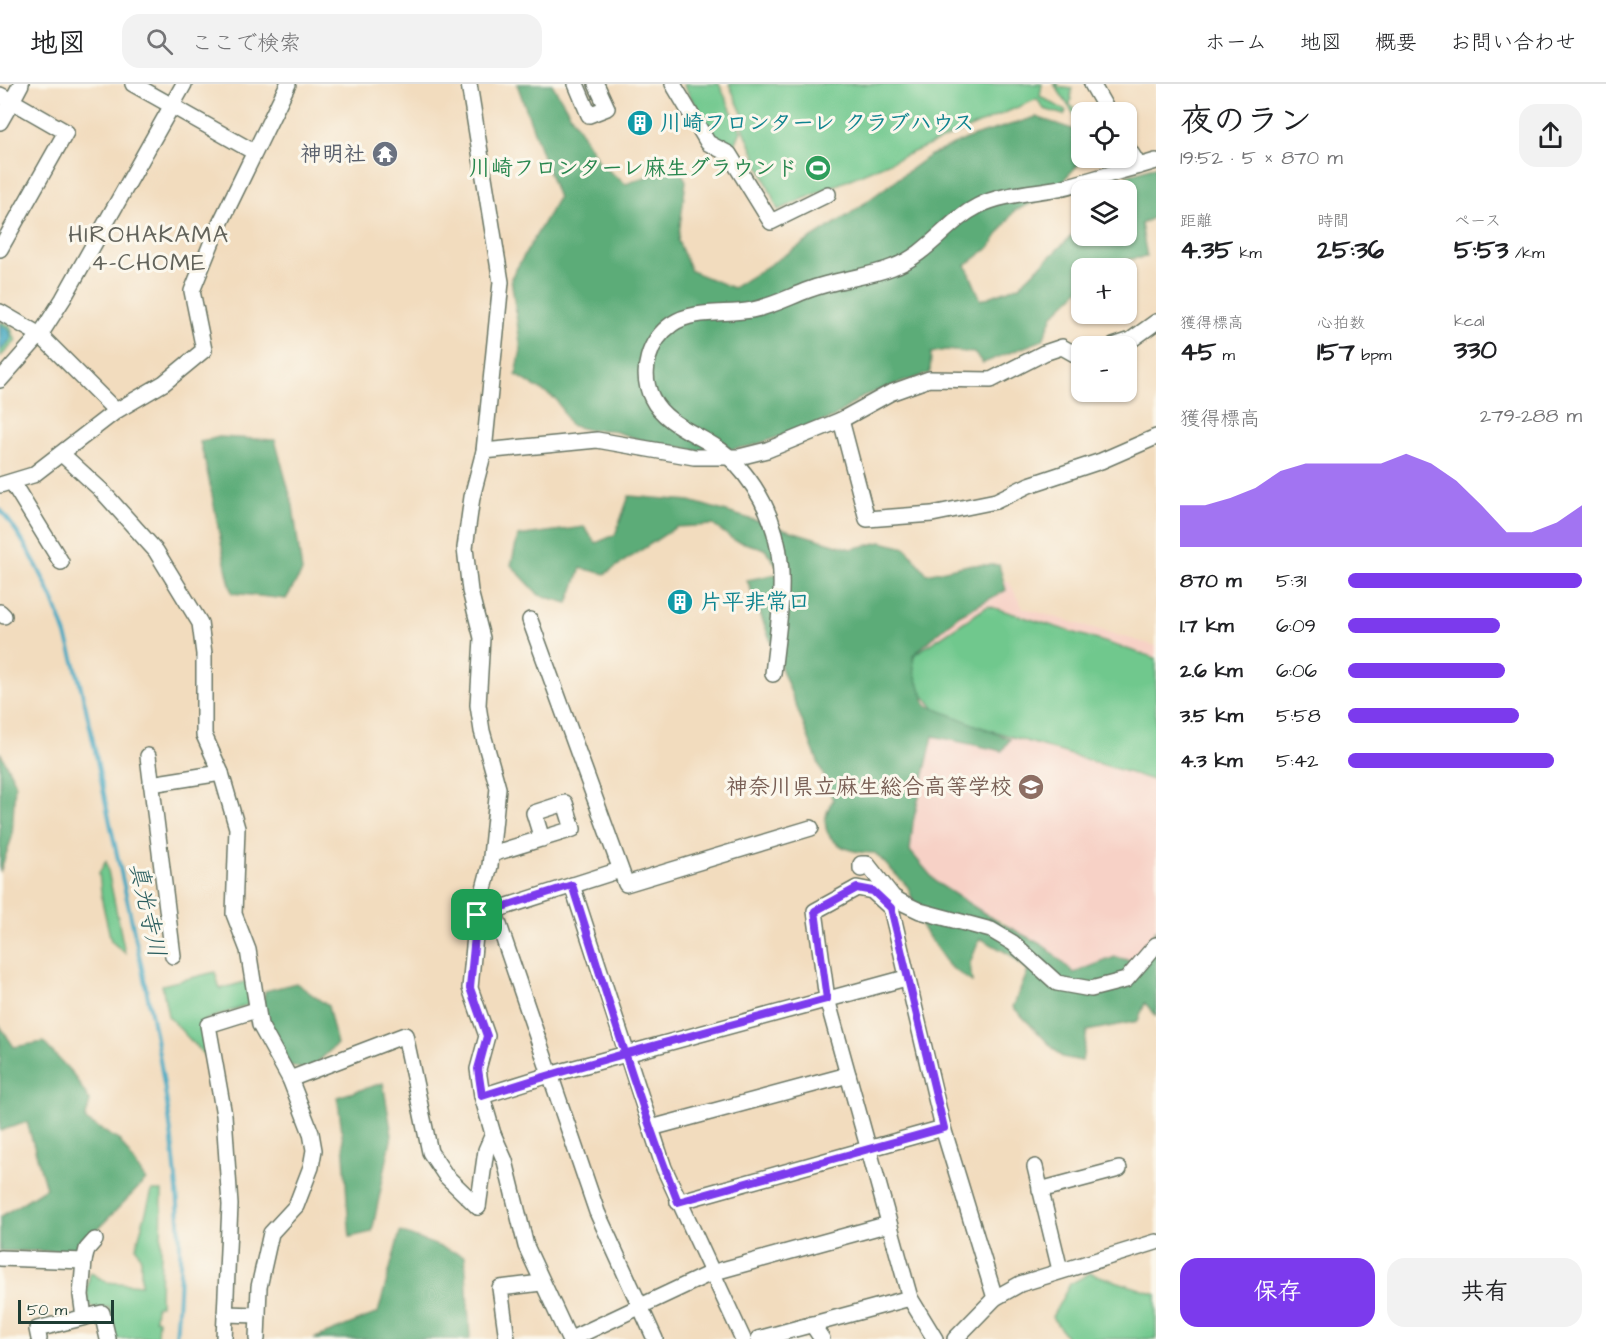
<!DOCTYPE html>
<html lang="ja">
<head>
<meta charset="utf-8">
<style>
	body { margin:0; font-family:"Architects Daughter","Klee One",sans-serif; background:#f2f2f2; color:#202124; height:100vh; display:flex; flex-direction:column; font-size:22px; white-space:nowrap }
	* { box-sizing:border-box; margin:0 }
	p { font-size:20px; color:#757577 }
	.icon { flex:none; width:33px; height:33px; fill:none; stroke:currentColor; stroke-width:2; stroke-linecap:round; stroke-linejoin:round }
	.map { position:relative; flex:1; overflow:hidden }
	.side { display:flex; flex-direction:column; background:#fff; width:450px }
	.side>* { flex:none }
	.controls { position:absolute; left:1071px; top:18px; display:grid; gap:12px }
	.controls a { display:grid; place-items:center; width:66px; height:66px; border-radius:12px; background:#fff; box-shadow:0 2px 4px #0004; font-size:30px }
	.scale { position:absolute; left:18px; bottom:15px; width:96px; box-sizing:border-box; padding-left:6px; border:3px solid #1f3d34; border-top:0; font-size:16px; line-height:21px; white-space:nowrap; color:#1f3d34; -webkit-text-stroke:4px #fbf7ec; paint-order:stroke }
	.pin { position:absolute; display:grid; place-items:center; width:51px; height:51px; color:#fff; margin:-26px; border-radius:12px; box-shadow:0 3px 9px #0006 }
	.round { display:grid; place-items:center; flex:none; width:63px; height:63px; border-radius:18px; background:#f2f2f2 }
	.summary { display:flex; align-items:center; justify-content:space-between; height:102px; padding:0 24px }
	h1 { font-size:33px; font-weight:700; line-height:45px }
	.metrics { display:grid; grid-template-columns:repeat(3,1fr); gap:9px; height:102px; padding:6px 24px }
	.metrics div { display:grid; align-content:center }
	.metrics b { font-size:26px; font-weight:700 }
	.metrics small { font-size:16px; font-weight:400 }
	.metrics p { font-size:16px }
	.chart { height:168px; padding:12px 24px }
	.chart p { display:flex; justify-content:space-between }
	.chart svg { width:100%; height:108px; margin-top:6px; fill:#7c3aed; opacity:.7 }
	.action { display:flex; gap:12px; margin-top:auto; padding:12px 24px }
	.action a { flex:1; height:69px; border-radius:18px; background:#7c3aed; color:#fff; font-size:24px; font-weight:700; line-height:69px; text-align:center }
	.action a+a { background:#f2f2f2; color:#202124 }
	ul { padding:0 24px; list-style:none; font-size:20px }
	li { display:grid; grid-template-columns:96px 72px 1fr; align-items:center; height:45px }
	li i { height:15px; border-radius:8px; background:#7c3aed }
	header { display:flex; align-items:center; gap:36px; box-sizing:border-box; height:84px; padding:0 30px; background:#fff; border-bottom:2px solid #e0e0e0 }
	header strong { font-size:28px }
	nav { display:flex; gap:33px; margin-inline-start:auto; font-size:21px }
	.search { width:420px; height:54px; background:#f2f2f2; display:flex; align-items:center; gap:15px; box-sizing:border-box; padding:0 21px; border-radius:18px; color:#757577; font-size:22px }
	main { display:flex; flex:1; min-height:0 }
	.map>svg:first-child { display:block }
	.built { fill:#f7d1c6 }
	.green { fill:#70c88d; stroke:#488260; stroke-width:1.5 }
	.forest { fill:#5cac78; stroke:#3e7456; stroke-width:1.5 }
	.water { fill:#41a7c1; stroke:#30727a; stroke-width:1.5 }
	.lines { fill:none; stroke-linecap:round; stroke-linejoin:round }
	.stream { stroke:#41a7c1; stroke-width:4 }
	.minor-casing { stroke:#697564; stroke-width:18 }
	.minor { stroke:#fff; stroke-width:15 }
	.route-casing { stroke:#fff; stroke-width:12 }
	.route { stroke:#7c3aed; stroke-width:8 }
	.labels { text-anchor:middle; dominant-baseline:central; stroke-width:6; stroke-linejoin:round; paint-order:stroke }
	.culture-label { font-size:22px; font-weight:bold; fill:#0d838f; stroke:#fbf7ec; text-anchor:start }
	.worship-label { font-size:22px; font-weight:bold; fill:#5b616d; stroke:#fbf7ec; text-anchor:end }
	.leisure-label { font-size:22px; font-weight:bold; fill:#27864d; stroke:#fbf7ec; text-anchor:end }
	.education-label { font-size:22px; font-weight:bold; fill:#785e54; stroke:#fbf7ec; text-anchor:end }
	.neighbourhood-label { font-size:24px; letter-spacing:1.5px; fill:#63645c; stroke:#fbf7ec }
	.water-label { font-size:24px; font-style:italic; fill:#295d5e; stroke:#fbf7ec }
</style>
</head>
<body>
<header>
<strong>地図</strong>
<div class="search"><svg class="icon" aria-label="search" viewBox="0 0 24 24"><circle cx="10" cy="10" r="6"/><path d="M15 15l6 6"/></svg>ここで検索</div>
<nav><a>ホーム</a><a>地図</a><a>概要</a><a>お問い合わせ</a></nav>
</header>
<main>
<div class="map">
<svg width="1156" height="1255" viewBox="0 0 1156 1255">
	<rect width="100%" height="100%" fill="#fbf7ec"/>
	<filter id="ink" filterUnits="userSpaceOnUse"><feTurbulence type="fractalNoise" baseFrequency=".0167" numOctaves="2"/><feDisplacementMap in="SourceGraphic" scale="12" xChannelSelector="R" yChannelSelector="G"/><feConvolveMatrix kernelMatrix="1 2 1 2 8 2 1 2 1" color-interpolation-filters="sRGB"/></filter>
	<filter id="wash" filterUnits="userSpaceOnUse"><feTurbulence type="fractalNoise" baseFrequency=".008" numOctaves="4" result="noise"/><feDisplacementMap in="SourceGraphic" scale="24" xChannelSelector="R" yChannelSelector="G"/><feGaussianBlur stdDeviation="1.35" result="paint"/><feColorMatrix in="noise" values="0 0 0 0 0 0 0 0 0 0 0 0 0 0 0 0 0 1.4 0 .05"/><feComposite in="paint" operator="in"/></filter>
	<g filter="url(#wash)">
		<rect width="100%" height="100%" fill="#f2dcbe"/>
		<!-- built -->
		<path class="built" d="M1008,496L1023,524L1156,562V854L1127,883L1080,897L1003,837L906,800L881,579L980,506Z"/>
		<!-- green -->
		<g class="green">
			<path d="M683,0H719L741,47L734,63L717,56L711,48Z"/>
			<path d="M729,0H1042L1040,12L1066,27L1064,31L1044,25L1037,15L778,126L742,41L745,36Z"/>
			<path d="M1054,0H1058V3L1072,5L1070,21L1081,30V41Z"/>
			<path d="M0,237L10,242L16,257L0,273Z"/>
			<path d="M988,522L1156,574V697L941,631L913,600L909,587L915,570Z"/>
			<path d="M106,777L125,869L111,857L102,817L99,789Z"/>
			<path d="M215,888L220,905L248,897L250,920L203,937L210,971L205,972L168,932L162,901Z"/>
			<path d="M152,1107H162L160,1221L156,1222L155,1235L158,1236L157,1253L116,1255L109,1223L96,1226L88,1220L87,1207L90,1188L106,1198L141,1201V1175L136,1163Z"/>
			<path d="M1090,1189L1156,1210V1255H1068L1052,1233L1070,1200Z"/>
		</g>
		<!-- forest -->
		<g class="forest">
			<path d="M517,0H552L601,81L626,100L678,81L686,97L678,157L691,187L733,204L847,132L929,72L971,53L1036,33L1081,48L1082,74H1085L1066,93L1064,105L1014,127L990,163L966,181L981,216L1019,202L1081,143L1082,152H1126V106H1114L1128,91L1156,82V132L1141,140L1147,173L1112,177L1104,184H1082L1081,204L1053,231L1043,256L983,279L974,269L945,266L931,269L930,289L863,312L833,334L752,362L708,369L641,356L610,346H589L570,341L556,315L516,291L521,266L511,194L558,114Z"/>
			<path d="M219,353L275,356L293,422L302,488L286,515L232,509C219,459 214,408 200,358Z"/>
			<path d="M629,412L690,417L851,465L881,458L906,464L927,490L968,481H999L1006,506L959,531L913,571L914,587L926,621L1010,655L1002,667L933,652L913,738L910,767L937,799L990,833L1046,863L1074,889L1115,873L1133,877L1156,846V932L1145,919L1138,937L1087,947L1082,977L1062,973L1013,923L1028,887L1009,870L980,854L970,879L972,898L949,882L923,845L908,803L875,769C842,770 811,752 833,716L747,496L782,489L765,465L734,456L713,441L676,443L605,490L581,484L568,519L539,511L511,481L518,452L584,443L596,459L615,451Z"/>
			<path d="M0,668L15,698L12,753L0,788Z"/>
			<path d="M296,899L328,922L337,960L308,987L286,980L258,943L265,907Z"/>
			<path d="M0,942L14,963L43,958L73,990L90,1017L85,1036L120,1057L146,1096L76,1167H0V1133L46,1104L27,1038L0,1047Z"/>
			<path d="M383,999L392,1051L372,1148L350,1153C345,1106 346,1059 337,1013Z"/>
			<path d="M400,1148L465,1172L470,1255H313L378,1229Z"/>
		</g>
		<!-- water -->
		<path class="water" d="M0,240L10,247L11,255L0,267Z"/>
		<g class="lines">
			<!-- stream -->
			<path class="stream" d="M0,425C74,518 86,631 111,743C141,881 177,1022 180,1164C181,1194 178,1225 176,1255"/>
		</g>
	</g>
	<g filter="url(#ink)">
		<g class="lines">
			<!-- minor casing -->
			<g class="minor-casing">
				<g id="minor">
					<path d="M133,0L254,68"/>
					<path d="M469,0L501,198L484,367L472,413L465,464L470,507L482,554L478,621L482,647L498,704L490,782L477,831L470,904L487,952L478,985L482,1012L493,1050L505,1077L526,1162L569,1255"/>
					<path d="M576,0L589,31L607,24L596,0"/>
					<path d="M673,0L708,59L729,70L771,138L828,110"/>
					<path d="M1092,0L1108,28"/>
					<path d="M0,11L12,17L21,0"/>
					<path d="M0,38L12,17L66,48L0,165"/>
					<path d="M1126,61L1139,82L1156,77"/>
					<path d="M0,228L40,251L116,327"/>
					<path d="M1113,262L1131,256L1156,238"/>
					<path d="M0,296L40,251L63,215L184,0"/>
					<path d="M841,336L867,435L932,430L996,417L1029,401L1101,377L1156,353"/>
					<path d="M484,367L597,356L694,373H739L767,366L841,336L890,309L929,295L991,296L1044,269L1062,263L1078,272L1082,271"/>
					<path d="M63,371L101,406L156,467L200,539L204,570V651L221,689L237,744L234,830L248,866L260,941L290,995L311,1049L314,1066L311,1083L296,1122L271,1149L259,1203L257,1255"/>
					<path d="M12,398L61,478"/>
					<path d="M0,401L33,391L116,327L164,299L204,266L192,207L215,150L288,0"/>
					<path d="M0,528L4,532"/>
					<path d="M530,536L626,800L811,744"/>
					<path d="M773,590C780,523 794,464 754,403C744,388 732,373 716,363C695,349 664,339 652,314C639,288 649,256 672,240C694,225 726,231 752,226C773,222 789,213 808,206C836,195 866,194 893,183C929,170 946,138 978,122C1001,110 1033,109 1059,104C1086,98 1112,89 1139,82"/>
					<path d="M148,672L173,872"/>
					<path d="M151,700L221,689"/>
					<path d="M492,770L573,745L565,719L534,729L542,755"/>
					<path d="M861,785V780H867L893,813L901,818L920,827L991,846L1013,859L1057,899L1091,905L1126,896L1156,861"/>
					<path d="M572,801L664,1084L743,1255"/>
					<path d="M494,826L597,1128L655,1255"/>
					<path d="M486,829L620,786"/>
					<path d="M290,995L405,951L430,1068L446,1092L478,1123"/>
					<path d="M482,1012L549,991L906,894"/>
					<path d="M651,1044L848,991"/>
					<path d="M1035,1083L1060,1186"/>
					<path d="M1040,1106L1119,1085"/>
					<path d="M678,1118L943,1044"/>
					<path d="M478,1123L486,1066L493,1050"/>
					<path d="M0,1174L84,1177L87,1165L95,1156"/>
					<path d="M84,1177L81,1211L84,1233"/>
					<path d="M225,1230L258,1231"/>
					<path d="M812,1240L822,1255"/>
					<path d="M39,1255L37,1245L102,1229L108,1255"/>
					<path d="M224,1255L230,1121L224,1031L208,941L256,926"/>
					<path d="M507,1255L500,1204L541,1199"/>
					<path d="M571,1255L711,1189L889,1140"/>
					<path d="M758,1255L910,1214"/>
					<path d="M935,1255L910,1214L827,915L815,827L857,804L872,807L891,824L943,1044L995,1214"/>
					<path d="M955,1255L995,1214L1020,1200L1156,1158"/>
				</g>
			</g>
			<!-- minor -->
			<use href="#minor" class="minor"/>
		</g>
	</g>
	<g class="lines" filter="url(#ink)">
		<!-- route casing -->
		<g class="route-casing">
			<path id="route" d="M477,831L470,904L487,952L478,985L482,1012C596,976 712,946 827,915L815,827L857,804L873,807L891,824L944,1044L678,1118C637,1015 606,907 572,801L477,831"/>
		</g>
		<!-- route -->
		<use href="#route" class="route"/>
	</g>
	<!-- icons -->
	<defs>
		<g id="building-disc" transform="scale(1.35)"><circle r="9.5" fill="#0f9aa8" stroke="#fbf7ec"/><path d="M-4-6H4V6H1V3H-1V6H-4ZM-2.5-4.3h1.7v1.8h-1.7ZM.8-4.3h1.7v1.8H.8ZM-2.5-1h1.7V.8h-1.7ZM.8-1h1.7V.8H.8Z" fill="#fff"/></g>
		<g id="temple-disc" transform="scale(1.35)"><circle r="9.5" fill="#6b7280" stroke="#fbf7ec"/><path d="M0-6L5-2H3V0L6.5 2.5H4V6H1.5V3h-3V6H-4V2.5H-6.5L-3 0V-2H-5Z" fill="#fff"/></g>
		<g id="stadium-disc" transform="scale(1.35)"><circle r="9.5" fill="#2e9e5b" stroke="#fbf7ec"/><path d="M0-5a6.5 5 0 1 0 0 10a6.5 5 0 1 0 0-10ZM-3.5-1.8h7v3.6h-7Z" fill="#fff"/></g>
		<g id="school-disc" transform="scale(1.35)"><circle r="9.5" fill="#8d6e63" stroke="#fbf7ec"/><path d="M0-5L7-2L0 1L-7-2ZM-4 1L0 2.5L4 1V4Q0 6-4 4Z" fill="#fff"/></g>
	</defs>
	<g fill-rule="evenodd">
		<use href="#building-disc" x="640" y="39"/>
		<use href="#temple-disc" x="385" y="70"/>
		<use href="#stadium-disc" x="818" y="84"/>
		<use href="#building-disc" x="680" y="518"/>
		<use href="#school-disc" x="1031" y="703"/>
	</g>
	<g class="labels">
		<!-- culture labels -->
		<g class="culture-label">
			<text x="660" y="39">川崎フロンターレ クラブハウス</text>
			<text x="700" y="518">片平非常口</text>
		</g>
		<!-- worship labels -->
		<g class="worship-label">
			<text x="366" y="70">神明社</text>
		</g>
		<!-- leisure labels -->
		<g class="leisure-label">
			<text x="798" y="84">川崎フロンターレ麻生グラウンド</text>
		</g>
		<!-- education labels -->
		<g class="education-label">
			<text x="1012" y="703">神奈川県立麻生総合高等学校</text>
		</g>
		<!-- neighbourhood labels -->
		<g class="neighbourhood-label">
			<text x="149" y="151">HIROHAKAMA<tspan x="149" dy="28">4-CHOME</tspan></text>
		</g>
		<!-- water labels -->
		<g class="water-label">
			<text transform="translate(147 826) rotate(78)">真光寺川</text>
		</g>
	</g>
</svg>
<div class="controls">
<a><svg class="icon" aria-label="locate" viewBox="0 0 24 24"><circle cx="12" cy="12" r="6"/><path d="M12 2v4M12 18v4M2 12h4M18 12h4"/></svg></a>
<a><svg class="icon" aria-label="layers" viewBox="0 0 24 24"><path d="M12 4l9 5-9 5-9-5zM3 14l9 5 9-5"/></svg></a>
<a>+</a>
<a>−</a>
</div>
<div class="scale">50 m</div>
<div class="pin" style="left:477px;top:831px;background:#1e9e55"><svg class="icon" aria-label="arrive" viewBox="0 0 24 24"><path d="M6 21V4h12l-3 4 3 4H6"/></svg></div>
</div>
<section class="side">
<div class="summary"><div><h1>夜のラン</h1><p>19:52 · 5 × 870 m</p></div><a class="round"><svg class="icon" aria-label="share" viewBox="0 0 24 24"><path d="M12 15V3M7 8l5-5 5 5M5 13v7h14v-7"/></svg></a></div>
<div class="metrics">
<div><p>距離</p><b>4.35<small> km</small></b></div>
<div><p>時間</p><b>25:36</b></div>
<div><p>ペース</p><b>5:53<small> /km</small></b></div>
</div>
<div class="metrics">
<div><p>獲得標高</p><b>45<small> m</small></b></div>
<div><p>心拍数</p><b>157<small> bpm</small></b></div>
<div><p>kcal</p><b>330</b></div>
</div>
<div class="chart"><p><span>獲得標高</span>279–288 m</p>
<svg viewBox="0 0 160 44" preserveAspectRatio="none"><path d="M0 44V27L10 27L20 24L30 20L40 13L50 10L60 10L70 10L80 10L90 6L100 10L110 17L120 27L130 38L140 38L150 34L160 27V44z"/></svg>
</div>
<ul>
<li><b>870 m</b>5:31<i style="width:100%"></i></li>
<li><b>1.7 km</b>6:09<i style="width:65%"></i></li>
<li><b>2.6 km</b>6:06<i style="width:67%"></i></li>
<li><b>3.5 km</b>5:58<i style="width:73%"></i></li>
<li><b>4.3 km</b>5:42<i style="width:88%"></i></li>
</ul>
<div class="action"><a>保存</a><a>共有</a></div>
</section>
</main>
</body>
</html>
